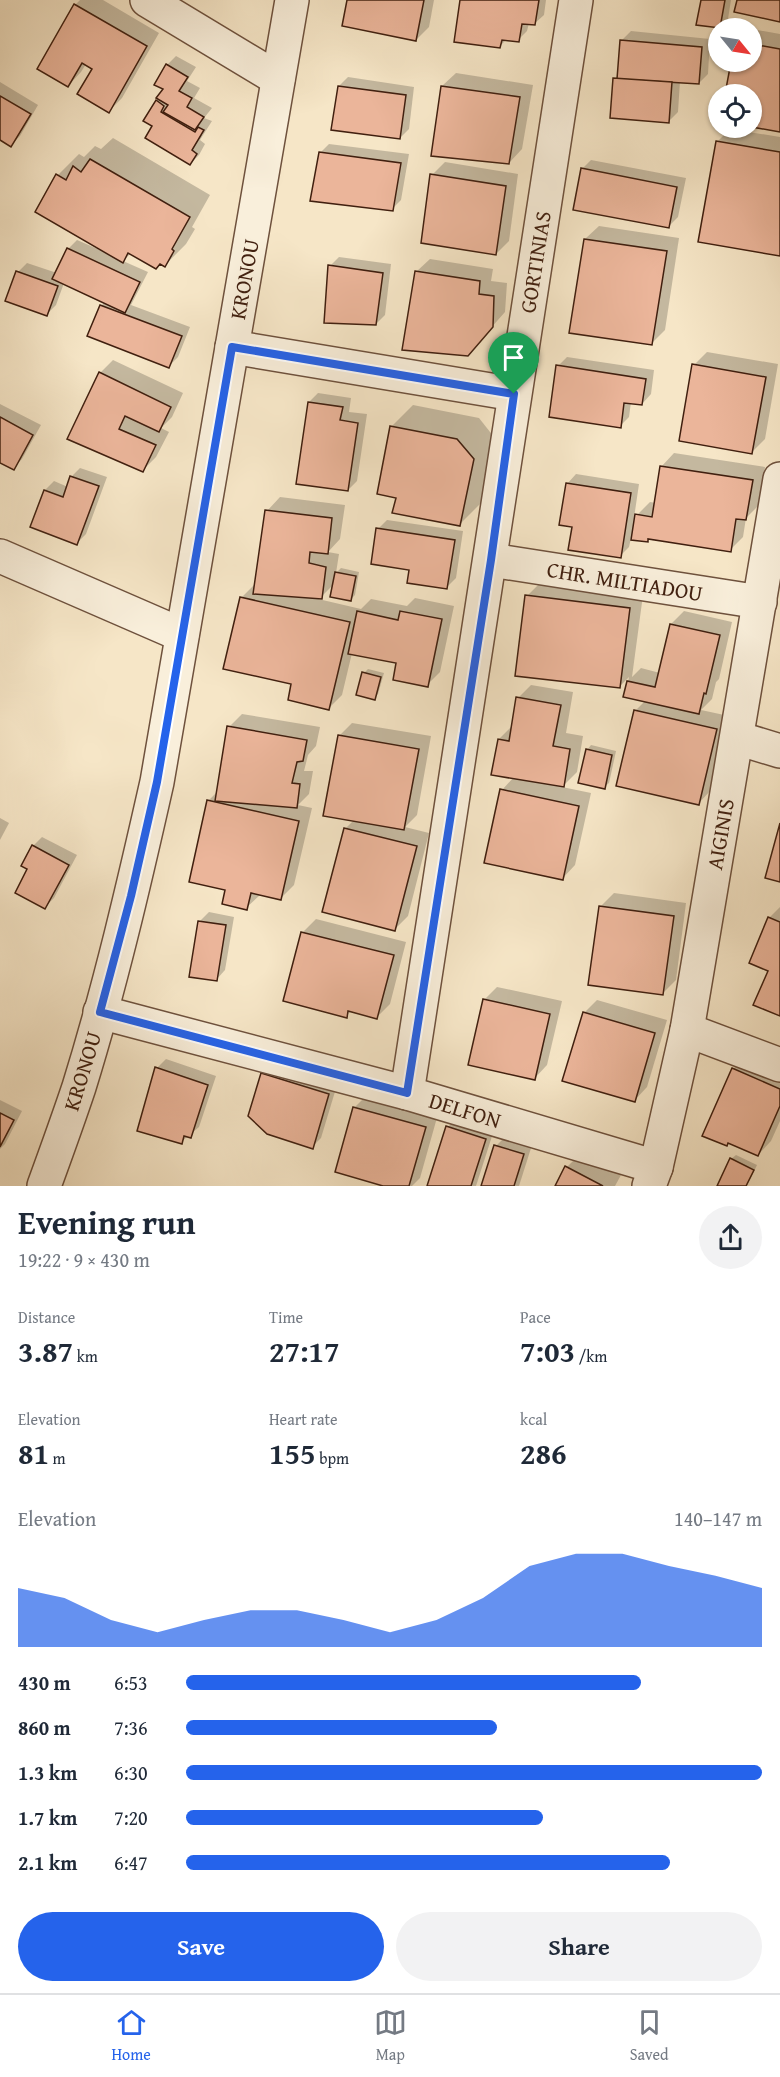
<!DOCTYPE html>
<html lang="en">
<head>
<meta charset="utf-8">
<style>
	body { margin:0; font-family:"Gentium Book Plus",serif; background:#f2f2f3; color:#1f2937; height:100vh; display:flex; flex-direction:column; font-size:22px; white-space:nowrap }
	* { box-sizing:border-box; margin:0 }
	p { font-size:20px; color:#747a83 }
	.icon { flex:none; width:33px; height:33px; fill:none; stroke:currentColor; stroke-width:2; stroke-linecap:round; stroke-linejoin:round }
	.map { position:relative; height:1186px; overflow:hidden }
	.sheet { display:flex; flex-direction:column; background:#fff; flex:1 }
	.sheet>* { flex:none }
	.needle { width:39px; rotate:120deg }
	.controls { position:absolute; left:708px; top:18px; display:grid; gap:12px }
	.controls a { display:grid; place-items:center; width:54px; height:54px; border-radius:50%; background:#fff; box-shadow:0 2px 4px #0004; font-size:30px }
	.pin { position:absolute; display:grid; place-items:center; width:51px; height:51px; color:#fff; margin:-62px -26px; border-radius:50% 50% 50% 0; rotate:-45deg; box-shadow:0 0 6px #0007 }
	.pin .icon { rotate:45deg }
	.round { display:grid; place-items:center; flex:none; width:63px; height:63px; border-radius:32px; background:#f2f2f3 }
	.summary { display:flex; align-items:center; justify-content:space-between; height:102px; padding:0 18px }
	h1 { font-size:33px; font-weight:700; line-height:45px }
	.figures { display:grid; grid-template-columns:repeat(3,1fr); gap:9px; height:102px; padding:6px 18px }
	.figures div { display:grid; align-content:center }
	.figures b { font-size:30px; font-weight:700 }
	.figures small { font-size:16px; font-weight:400 }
	.figures p { font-size:16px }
	.chart { height:168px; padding:12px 18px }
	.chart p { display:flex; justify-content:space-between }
	.chart svg { width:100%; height:108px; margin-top:6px; fill:#2563eb; opacity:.7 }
	.action { display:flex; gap:12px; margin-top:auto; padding:12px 18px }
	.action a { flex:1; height:69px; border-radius:36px; background:#2563eb; color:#fff; font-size:24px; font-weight:700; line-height:69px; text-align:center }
	.action a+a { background:#f2f2f3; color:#1f2937 }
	ul { padding:0 18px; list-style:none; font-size:20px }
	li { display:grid; grid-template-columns:96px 72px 1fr; align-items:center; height:45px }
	li i { height:15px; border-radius:8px; background:#2563eb }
	.tab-bar { display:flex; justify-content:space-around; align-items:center; height:84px; border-top:2px solid #e0e1e3; background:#fff; font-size:16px; color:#747a83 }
	.tab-bar a { display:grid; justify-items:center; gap:3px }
	.tab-bar .current { color:#2563eb }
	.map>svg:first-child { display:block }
	.shadow { fill:#0003; fill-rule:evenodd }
	.building { fill:#ebb59a; stroke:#401f0f; stroke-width:1.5 }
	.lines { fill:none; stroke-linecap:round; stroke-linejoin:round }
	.minor-casing { stroke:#6e513d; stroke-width:36 }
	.minor { stroke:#f9efdb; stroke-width:33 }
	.route-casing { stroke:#fff; stroke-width:12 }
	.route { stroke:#2563eb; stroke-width:8 }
	.labels { text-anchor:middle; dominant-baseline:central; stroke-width:4.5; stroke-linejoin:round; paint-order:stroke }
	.street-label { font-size:22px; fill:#401f0f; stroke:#f9efdb }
</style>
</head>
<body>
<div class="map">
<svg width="780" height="1186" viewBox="0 0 780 1186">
	<rect width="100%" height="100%" fill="#f6e6c7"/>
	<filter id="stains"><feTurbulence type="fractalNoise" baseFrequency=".00333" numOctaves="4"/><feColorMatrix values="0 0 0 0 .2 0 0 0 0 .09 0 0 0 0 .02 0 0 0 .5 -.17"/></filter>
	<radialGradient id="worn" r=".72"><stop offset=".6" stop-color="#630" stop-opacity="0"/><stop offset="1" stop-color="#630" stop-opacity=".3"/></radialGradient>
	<!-- shadow -->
	<g class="shadow">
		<path d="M80,0H103L159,33L122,98L109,111L94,68L86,64L81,72L68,86L75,5Z"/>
		<path d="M349,0H434L429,27L416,40Z"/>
		<path d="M462,0H546L544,15L534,24L529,23L527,31L518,40L507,39L499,47Z"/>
		<path d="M702,0H731L728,19L719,28Z"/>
		<path d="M752,29L780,34V131L752,126V94H727L733,62H752Z"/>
		<path d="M631,31L710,39L708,74L699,83L680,81L678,112L669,121L615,79L619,74L622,40Z"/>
		<path d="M176,56L196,67L187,81L200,88L194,98L212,108L204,118L212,121L200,140L205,144L199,155L190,164L154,126L157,101L165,89L167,65ZM188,125L203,133L202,135L186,128Z"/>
		<path d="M456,73L533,85L522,149L509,163L442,86Z"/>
		<path d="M348,77L414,87L409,129L400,138L339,86Z"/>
		<path d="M0,82L38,105L20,136L11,145L0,138Z"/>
		<path d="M730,129L780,137V254L717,142Z"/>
		<path d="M113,138L210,195L192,227L195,229L186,244L165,265L131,253L123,261L148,272L131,305L190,327L178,357L169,366L101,306L105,302L64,283L56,305L47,314L18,272L27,263L57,273L68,249L77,240L100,250L101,248L58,175L79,154L84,157L95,146L101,149Z"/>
		<path d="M329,144L409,154L401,200L392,209L320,153Z"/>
		<path d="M591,160L686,178L678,217L669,226L582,169Z"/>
		<path d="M445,162L518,174L509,241L496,254L432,175Z"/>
		<path d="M599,226L679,238L665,330L651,344L585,239Z"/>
		<path d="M339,257L391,264L385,315L376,324L330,266Z"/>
		<path d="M430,259L493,269L491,281L507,283L505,312L467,355L416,272Z"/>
		<path d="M707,352L778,364L765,439L752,452L694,365Z"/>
		<path d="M567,357L654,370L651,394L642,404L631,402L629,417L620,426L558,366Z"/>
		<path d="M113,360L183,393L172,417L161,428L169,432L156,457L143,470L69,438L100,373Z"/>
		<path d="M318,393L351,398L349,412L367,414L357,481L348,490L309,402Z"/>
		<path d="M0,404L41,425L22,459L13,468L0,461Z"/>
		<path d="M413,405L479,418L494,437L481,503L460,524L397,496L391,427Z"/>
		<path d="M674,453L765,467L759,505L746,518L743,537L730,550L650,538L647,541L631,538L629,547L620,556L573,526L567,484L576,474L639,484L634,518L650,502L656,503L661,467Z"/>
		<path d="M80,468L107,477L86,534L77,543L32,526L45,490L54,481L68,487L71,477Z"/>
		<path d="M280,497L345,505L340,539L328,552L339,554L336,573L341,568L359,572L355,595L351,599L334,584L321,597L314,598L361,609L371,599L407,606L415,598L454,606L440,672L427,685L398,662L352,653L342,695L329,708L293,683L241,598L254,585H256L267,511Z"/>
		<path d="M387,520L463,531L456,578L447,587L378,529Z"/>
		<path d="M540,583L643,595L632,677L641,668L660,673L671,624L684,611L732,622L719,679L716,682L712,699L701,710L729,716L711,790L698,804L635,711L646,700L625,696L629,677L620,686L527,596Z"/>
		<path d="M368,669L384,673L378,694L374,698L364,673Z"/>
		<path d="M531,685L573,692L566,733L583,736L577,772L562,787L591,793L575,865L562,879L502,790L514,777L499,739L513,725L518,698Z"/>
		<path d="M242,714L320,727L316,746L308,755L304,771H313L309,794L298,805L312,808L294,885L281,898L260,895L246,908L227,889L208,801L218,791L229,727Z"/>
		<path d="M352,723L431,736L417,815L405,827L429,833L408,916L395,929L346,828L354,820L339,736Z"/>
		<path d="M591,745L616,751L609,783L604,787L587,750Z"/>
		<path d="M0,818L9,823L0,840Z"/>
		<path d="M42,837L77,855L54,898L45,907L29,868L33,846Z"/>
		<path d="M614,893L686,903L676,980L663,993L600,907Z"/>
		<path d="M780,907V1015L770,970L769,918Z"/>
		<path d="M209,912L234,917L225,970L216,980L200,921Z"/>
		<path d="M316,919L406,942L390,1004L377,1017L352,1010L346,1016L302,933Z"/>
		<path d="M497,987L562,1001L547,1065L534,1079L484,1000Z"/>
		<path d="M597,1000L667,1020L647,1087L634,1101L584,1013Z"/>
		<path d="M746,1056L780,1070V1121L771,1141L758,1155L733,1069Z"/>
		<path d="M166,1059L216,1076L199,1127L181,1142L157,1068Z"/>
		<path d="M271,1065L337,1085L321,1138L312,1147L262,1074Z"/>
		<path d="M368,1094L438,1114L420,1178L412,1186H389L337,1171L355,1107Z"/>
		<path d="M0,1100L22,1111L5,1144L0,1149Z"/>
		<path d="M457,1118L494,1130L476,1186H428L448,1127Z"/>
		<path d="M505,1137L532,1145L519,1186H483L496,1146Z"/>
		<path d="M580,1154L621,1175L615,1186H557L567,1167Z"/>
		<path d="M736,1155L757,1165L747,1186H719L731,1159Z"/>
	</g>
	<!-- building -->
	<g class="building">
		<path d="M347,0H424L416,41L342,26Z"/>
		<path d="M460,0H539L535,25L522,24L519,42L502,40L500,48L454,42Z"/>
		<path d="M701,0H725L720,28L696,25Z"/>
		<path d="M737,0H780V22L734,12Z"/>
		<path d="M74,4L147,46L109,113L77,94L92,69L82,63L68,87L37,69Z"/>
		<path d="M620,40L702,47L699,84L617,79Z"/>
		<path d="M752,44L780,49V132L752,127V94H725L731,62H752Z"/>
		<path d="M166,64L188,77L179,91L192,98L187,107L204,117L195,130L163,112L168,105L156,98L163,89L154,85Z"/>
		<path d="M613,78L672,82L669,123L610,118Z"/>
		<path d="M338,86L406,95L400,139L331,130Z"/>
		<path d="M441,86L520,97L509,164L431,156Z"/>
		<path d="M0,96L31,114L11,147L0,140Z"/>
		<path d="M156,100L164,106L161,112L195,132L198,127L204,130L192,150L197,154L190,165L145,138L152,126L143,121Z"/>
		<path d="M716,141L780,152V256L698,242Z"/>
		<path d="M319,152L401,163L393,211L310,201Z"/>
		<path d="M90,159L190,217L172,249L174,251L165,267L160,264L156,269L128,253L123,263L35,212L56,174L66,180L73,166L81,172Z"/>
		<path d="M581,168L677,187L669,228L573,210Z"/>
		<path d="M430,174L506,186L496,255L421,243Z"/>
		<path d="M584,239L667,251L652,345L569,333Z"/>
		<path d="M67,248L140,282L125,313L52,279Z"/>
		<path d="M328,265L383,273L376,325L324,323Z"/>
		<path d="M16,271L58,286L47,316L5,301Z"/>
		<path d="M415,271L480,281L479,294L494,296L493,327L468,356L402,350Z"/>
		<path d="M100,305L182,336L169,368L87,336Z"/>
		<path d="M692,364L766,377L752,454L679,441Z"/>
		<path d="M556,365L646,379L642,405L624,403L621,428L549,417Z"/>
		<path d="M99,372L171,407L159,432L125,416L119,429L156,445L143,472L67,439Z"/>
		<path d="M308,402L343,407L340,420L358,423L348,491L296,484Z"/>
		<path d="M0,417L33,435L14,470L0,463Z"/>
		<path d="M390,426L457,439L474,459L460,526L392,513L396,498L377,494Z"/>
		<path d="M660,466L753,480L746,520L736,519L731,552L648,539V542L631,540L635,514L652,517Z"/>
		<path d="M70,476L99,486L77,545L30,527L44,490L63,497Z"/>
		<path d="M566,483L631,493L621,558L568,550L572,527L559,525Z"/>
		<path d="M265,510L332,518L328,554L310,552L309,563L326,567L322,599L253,594Z"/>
		<path d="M376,528L455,540L447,589L407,583L409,570L371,564Z"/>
		<path d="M335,572L356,576L351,601L330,597Z"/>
		<path d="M525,595L630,608L620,688L515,676Z"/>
		<path d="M240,597L350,622L329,710L288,700L291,684L223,669Z"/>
		<path d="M357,611L398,620L400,611L442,619L428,687L393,680L396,663L348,654Z"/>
		<path d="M670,624L720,635L706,694L704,693L699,714L623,697L627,681L655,687Z"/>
		<path d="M362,672L381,677L375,700L356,695Z"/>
		<path d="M516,697L561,705L553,746L570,749L564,787L491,775L498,739L509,741Z"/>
		<path d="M634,710L717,729L699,805L616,786Z"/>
		<path d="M227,726L307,740L303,761L297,762L292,783L300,784L297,808L215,801Z"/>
		<path d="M338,735L419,749L404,830L323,816Z"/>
		<path d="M586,749L612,755L605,789L578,783Z"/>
		<path d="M500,789L579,806L563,880L484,863Z"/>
		<path d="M207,800L299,821L281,900L251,893L247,910L222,904L225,890L189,882Z"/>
		<path d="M780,823V882L765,878Z"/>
		<path d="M344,828L417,846L395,931L322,912Z"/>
		<path d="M32,845L69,865L45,909L15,893L27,869L21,866Z"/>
		<path d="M599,906L674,916L663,995L588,985Z"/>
		<path d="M768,917L780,922V1016L753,1005L768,971L749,963Z"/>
		<path d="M198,921L226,925L217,981L189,977Z"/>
		<path d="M301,932L394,955L377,1019L348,1011L347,1018L283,1001Z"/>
		<path d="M483,999L550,1014L535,1080L468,1065Z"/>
		<path d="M583,1012L655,1033L635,1102L562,1081Z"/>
		<path d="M155,1067L208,1085L191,1138L184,1136L182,1144L137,1131Z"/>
		<path d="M732,1068L780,1089V1106L758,1156L728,1143L727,1146L702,1136Z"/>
		<path d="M261,1073L329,1094L313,1149L267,1134L248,1116Z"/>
		<path d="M353,1107L426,1127L409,1186H383L335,1172Z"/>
		<path d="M0,1113L14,1120L0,1147Z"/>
		<path d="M446,1126L486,1139L471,1186H427Z"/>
		<path d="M494,1145L524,1154L514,1186H481Z"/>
		<path d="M730,1158L754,1170L746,1186H717Z"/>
		<path d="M565,1166L603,1186H555Z"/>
	</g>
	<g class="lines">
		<!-- minor casing -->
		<g class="minor-casing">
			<g id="minor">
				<path d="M147,0L278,79"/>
				<path d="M232,347L514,394"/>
				<path d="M0,556L182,635"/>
				<path d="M491,560L760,602"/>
				<path d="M737,738L780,751"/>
				<path d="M100,1012L407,1093L656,1167"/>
				<path d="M687,1030L780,1065"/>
				<path d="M407,1093C464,729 519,364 576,0"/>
				<path d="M44,1186C56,1153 68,1120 79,1087C110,987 134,884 157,782L292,0"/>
				<path d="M649,1186L656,1167L687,1030L780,479"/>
			</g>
		</g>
		<!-- minor -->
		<use href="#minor" class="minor"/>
	</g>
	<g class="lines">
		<!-- route casing -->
		<g class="route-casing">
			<path id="route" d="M232,347L514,394L491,560L407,1093L100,1012L131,896L157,782Z"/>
		</g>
		<!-- route -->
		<use href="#route" class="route"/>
	</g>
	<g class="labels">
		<!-- street labels -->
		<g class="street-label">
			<text transform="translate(535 262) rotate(-81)">GORTINIAS</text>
			<text transform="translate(244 279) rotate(-80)">KRONOU</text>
			<text transform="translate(625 581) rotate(9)">CHR. MILTIADOU</text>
			<text transform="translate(720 834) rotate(-80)">AIGINIS</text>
			<text transform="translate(82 1071) rotate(-73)">KRONOU</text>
			<text transform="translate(465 1110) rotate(17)">DELFON</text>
		</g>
	</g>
	<rect width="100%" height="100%" filter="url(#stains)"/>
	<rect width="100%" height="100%" fill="url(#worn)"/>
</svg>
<div class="controls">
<a><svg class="needle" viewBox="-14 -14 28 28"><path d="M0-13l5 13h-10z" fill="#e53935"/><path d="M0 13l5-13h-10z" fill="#747a83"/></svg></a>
<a><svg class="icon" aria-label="locate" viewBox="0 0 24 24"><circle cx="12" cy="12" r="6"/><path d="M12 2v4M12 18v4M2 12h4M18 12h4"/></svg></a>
</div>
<div class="pin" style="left:514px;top:394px;background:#1e9e55"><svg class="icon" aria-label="arrive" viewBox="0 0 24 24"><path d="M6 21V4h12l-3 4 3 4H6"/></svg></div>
</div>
<section class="sheet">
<div class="summary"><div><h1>Evening run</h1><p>19:22 · 9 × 430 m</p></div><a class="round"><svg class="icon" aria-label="share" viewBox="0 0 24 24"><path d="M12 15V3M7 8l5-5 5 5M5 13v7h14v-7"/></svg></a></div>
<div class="figures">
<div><p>Distance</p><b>3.87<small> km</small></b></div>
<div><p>Time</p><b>27:17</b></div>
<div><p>Pace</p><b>7:03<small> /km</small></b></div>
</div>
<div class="figures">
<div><p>Elevation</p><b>81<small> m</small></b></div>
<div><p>Heart rate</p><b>155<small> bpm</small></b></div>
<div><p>kcal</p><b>286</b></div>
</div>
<div class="chart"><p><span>Elevation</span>140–147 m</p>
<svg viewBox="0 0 160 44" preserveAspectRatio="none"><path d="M0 44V20L10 24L20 33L30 38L40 33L50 29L60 29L70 33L80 38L90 33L100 24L110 11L120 6L130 6L140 11L150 15L160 20V44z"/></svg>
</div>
<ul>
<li><b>430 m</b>6:53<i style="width:79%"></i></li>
<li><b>860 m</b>7:36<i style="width:54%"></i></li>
<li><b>1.3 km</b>6:30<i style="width:100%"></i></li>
<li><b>1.7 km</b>7:20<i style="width:62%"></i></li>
<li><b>2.1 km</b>6:47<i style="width:84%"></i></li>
</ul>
<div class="action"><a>Save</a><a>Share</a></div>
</section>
<nav class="tab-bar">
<a class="current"><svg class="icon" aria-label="home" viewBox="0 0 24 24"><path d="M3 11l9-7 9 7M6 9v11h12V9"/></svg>Home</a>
<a><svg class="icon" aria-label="map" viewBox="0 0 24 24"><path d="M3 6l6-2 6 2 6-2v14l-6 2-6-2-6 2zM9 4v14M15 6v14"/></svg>Map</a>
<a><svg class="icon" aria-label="saved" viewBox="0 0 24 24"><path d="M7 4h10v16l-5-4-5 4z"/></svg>Saved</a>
</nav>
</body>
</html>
